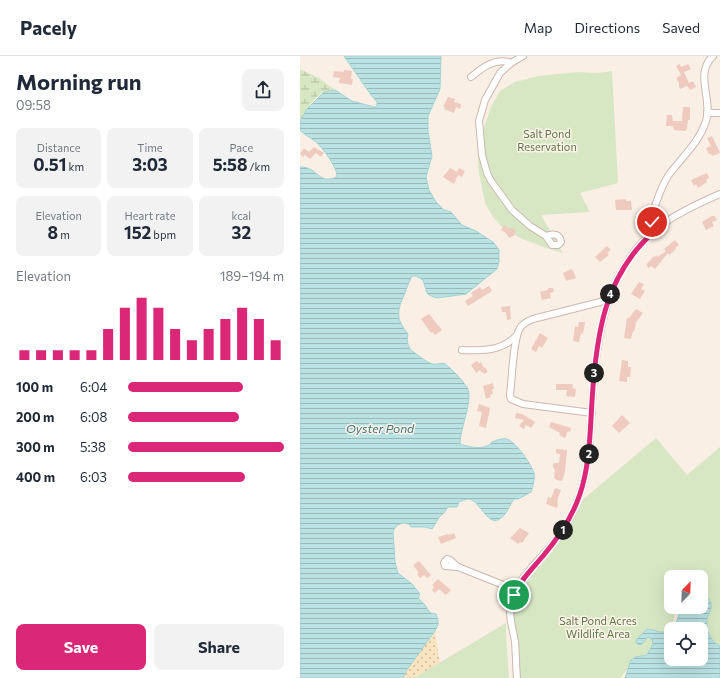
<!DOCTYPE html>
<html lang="en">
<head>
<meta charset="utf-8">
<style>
	body { margin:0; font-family:Commissioner,sans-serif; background:#f2f2f3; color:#1f2937; height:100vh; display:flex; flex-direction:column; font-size:15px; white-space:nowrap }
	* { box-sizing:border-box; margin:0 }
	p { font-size:13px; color:#747a83 }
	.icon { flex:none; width:22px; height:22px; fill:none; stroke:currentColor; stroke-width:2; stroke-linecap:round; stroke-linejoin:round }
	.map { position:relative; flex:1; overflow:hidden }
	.side { display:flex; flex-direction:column; background:#fff; width:300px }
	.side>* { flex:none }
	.needle { width:26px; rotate:23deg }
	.fabs { position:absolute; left:364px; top:514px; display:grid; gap:8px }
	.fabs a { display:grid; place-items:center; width:44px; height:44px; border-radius:8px; background:#fff; box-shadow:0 4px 16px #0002; font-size:20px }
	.pin { position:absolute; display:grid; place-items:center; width:34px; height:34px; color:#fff; margin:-17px; border:2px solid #fff; border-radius:50%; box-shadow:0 1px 4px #0007 }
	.km { position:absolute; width:20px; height:20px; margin:-10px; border-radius:50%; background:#222; color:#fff; font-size:11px; line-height:20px; text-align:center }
	.round { display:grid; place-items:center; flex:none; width:42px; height:42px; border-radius:8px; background:#f2f2f3 }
	.summary { display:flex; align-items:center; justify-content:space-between; height:68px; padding:0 16px }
	h1 { font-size:22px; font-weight:700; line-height:30px }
	.metrics { display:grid; grid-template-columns:repeat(3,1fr); gap:6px; height:68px; padding:4px 16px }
	.metrics div { display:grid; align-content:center; border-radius:8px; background:#f2f2f3; text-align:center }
	.metrics b { font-size:17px; font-weight:700 }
	.metrics small { font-size:11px; font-weight:400 }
	.metrics p { font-size:11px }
	.chart { height:112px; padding:8px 16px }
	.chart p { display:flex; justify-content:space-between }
	.chart svg { width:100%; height:72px; margin-top:4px; stroke:#db2777; stroke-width:6 }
	.action { display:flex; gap:8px; margin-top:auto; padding:8px 16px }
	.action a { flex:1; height:46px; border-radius:8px; background:#db2777; color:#fff; font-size:16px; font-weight:700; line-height:46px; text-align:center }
	.action a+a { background:#f2f2f3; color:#1f2937 }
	ul { padding:0 16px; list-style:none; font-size:13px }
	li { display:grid; grid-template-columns:64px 48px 1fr; align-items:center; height:30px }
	li i { height:10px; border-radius:5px; background:#db2777 }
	header { display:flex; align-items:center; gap:24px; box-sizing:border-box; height:56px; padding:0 20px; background:#fff; border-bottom:1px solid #e0e1e3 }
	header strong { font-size:19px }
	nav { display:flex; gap:22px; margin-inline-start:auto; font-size:14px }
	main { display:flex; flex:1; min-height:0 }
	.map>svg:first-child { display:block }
	.wetland { fill:url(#wetland-marsh) }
	.sand { fill:url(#sand-dots) }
	.park { fill:#d7e7c4 }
	.water { fill:url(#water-rules); stroke:#a1d3d4; fill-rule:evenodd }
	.building { fill:#eecbbe }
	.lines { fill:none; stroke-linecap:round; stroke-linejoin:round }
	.minor-casing { stroke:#cdb8af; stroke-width:8 }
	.minor { stroke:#fff; stroke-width:6 }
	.route-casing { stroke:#fff; stroke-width:8 }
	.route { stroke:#db2777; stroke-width:5 }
	.labels { text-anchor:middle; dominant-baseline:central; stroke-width:3; stroke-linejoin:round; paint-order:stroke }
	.park-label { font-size:11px; fill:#5a7744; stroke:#fef3ea }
	.water-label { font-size:12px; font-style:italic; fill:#417476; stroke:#fef3ea }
</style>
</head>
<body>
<header>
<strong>Pacely</strong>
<nav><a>Map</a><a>Directions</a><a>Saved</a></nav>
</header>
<main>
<section class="side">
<div class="summary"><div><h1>Morning run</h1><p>09:58</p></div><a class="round"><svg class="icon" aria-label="share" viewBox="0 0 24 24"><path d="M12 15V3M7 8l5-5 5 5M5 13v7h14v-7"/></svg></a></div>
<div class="metrics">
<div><p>Distance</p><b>0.51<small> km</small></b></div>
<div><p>Time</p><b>3:03</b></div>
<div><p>Pace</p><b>5:58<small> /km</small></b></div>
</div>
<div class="metrics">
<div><p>Elevation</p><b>8<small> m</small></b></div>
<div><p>Heart rate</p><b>152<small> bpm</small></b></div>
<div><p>kcal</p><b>32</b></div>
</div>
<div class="chart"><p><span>Elevation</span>189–194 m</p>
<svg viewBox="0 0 160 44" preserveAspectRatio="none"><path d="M5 44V38M15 44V38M25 44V38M35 44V38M45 44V38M55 44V25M65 44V12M75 44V6M85 44V12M95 44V25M105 44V32M115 44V25M125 44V19M135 44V12M145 44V19M155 44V32"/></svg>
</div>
<ul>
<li><b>100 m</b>6:04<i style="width:74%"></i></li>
<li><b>200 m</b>6:08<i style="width:71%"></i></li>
<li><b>300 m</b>5:38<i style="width:100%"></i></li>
<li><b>400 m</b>6:03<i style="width:75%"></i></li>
</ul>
<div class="action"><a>Save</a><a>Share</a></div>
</section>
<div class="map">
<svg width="420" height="622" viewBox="0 0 420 622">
	<defs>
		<pattern id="wetland-marsh" width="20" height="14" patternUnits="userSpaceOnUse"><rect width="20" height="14" fill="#d7e7c4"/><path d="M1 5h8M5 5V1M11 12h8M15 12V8" fill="none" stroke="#b3bea1"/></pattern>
		<pattern id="sand-dots" width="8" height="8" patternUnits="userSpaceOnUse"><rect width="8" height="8" fill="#f8e4c1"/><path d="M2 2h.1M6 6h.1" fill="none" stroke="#cdbb9f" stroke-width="1.8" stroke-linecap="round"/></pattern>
		<pattern id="water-rules" width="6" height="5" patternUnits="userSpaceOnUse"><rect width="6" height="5" fill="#bae2e3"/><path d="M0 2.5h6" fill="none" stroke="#9cbaba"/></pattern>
	</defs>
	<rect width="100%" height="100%" fill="#faefe4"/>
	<!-- wetland -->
	<path class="wetland" d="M0,13L19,22L35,34C31,35 26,35 22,37C12,43 5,56 0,66Z"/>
	<!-- sand -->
	<path class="sand" d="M135,575L142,622H103L105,615Z"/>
	<!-- park -->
	<g class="park">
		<path d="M312,15L318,127L280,137L290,156L241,159L263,197L243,191L220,182L204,173L193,161L185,147L179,117L178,104L179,86L191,51L200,35L215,26L238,20L278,16L298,17Z"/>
		<path d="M356,382L387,419L420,391V593C401,576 401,545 401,521H371V551H376L372,572L348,598L331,609L320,622H218L211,559L213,543L218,534L257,489L270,468L280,446Z"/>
		<path d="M206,567V579L209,622H114Z"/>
	</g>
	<!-- water -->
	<g class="water">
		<path d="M44,0H141L140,33L128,60V75L132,100L126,121L129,134L136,146L144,154L151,156L162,169L176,175L193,186L199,194V206L197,213L166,238L137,242L129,239L127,237L123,224L116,220H112C109,226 107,231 105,237C97,255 95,262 108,278C107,283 107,288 110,293C113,296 129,308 133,308C138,309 141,306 145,308C150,311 166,328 168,333C173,344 160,373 160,388C169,391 186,395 192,386C197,384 202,382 207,383C216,386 232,409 234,417C235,423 233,431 231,436L218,443H214C210,448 207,458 201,462C188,473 180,444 169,443C165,443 162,445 159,446L157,451H148L144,457L140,460L132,473L125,471H111L109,468L103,467L97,469L93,475L95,506L98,517L112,528L120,538L118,542L125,549L130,557L136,558C139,565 139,568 135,575L106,615L103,622H0V111C19,111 17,129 37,121C38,113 26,97 20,90C15,83 6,81 0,74V66L6,54L24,36L35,34L52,45L74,51L77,50V46L71,39Z"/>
		<path d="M401,536C406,539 412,545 411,551C411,556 407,559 407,563C406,574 410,586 420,590V622H325L331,604L336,601L347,599L353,588L352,583L348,581C344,584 342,592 336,587L337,583L347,573C352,573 356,575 360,576C375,578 379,562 380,551H401ZM371,573H401V603H371Z"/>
	</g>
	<!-- building -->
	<g class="building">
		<path d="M380,8L381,11L388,8L391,13L384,16L389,27L393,25L396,31L390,34L387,30L380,33L379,31V27L376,22L381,19L376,10Z"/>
		<path d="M44,14L52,15L51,23H53L52,29L39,27L40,22L33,21L34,15L44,16Z"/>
		<path d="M148,41L155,43L154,46L161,48L160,53L156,51L154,57L144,53L145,51H143Z"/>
		<path d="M383,51H390V64H388L387,73H386V75L374,74L373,70H366L367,59H372L373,65H382Z"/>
		<path d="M412,80L420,97L412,100L411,98H409L406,92L411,90L407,82Z"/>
		<path d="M14,91L24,97L21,101L16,97L10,103L5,99L3,101L0,98L4,92L9,96Z"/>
		<path d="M150,112L157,116L159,112L165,115L162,121L158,119L154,128L143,121Z"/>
		<path d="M407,117L409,122L406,124L407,126L398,132L396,128L394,130L391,124Z"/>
		<path d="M326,143V145H331L332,154H316L315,144Z"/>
		<path d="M412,160H415L417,164L412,166L414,170L406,174L402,166Z"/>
		<path d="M204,169L210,173L213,172L216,176L214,177L215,179L209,182L206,177L201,174Z"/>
		<path d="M375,184L379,189L375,192L376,193L369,199L368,197L355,213L351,210L349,212L346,209L354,200L355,201L357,199L358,201L366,195L364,193Z"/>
		<path d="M307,190L311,194L307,197L309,199L300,206L295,201Z"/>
		<path d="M271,213L272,215L273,214L276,222L266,225L263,217Z"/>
		<path d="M339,226L344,228L341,233L345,235L340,243L331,238Z"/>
		<path d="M189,230L192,235L168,250L165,245L173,240L171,237L180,231L182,234Z"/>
		<path d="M248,232H253L254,236L250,237L251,242L242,244L240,236L248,234Z"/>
		<path d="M210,250L211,263L207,264L206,256H202L201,251Z"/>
		<path d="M336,253L343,257L335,268H336L334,276L333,275L331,283L324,282L327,262H329Z"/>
		<path d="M129,258L142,274L135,279L132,276L131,277L121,263Z"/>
		<path d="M279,266H285L283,278L281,277L279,286L273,285L275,270L278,271Z"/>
		<path d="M240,277L248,282L242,292L239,290L236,296L231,293Z"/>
		<path d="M322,304L328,305V311H331L330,321H327V326L319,325Z"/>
		<path d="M177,305L179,307L181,306L184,312L185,311L188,316L184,318L183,316L182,317L180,314L176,317L171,309Z"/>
		<path d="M193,327L194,333H192L193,338L190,339L191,341L186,343L183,330Z"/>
		<path d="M256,328H273L272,332L276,333L275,341L266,340L267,334H256Z"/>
		<path d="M179,348L190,352L186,372L179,370L182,356L177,355Z"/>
		<path d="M216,357L222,358L235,366L231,372L226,369L224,373L219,370L224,364L215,362Z"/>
		<path d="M322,359L330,367L319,377L312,370Z"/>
		<path d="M251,366L271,372L270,376L268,375L265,382L259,379L260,377L249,371Z"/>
		<path d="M256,393L267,394L265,416L262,425L256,424V423L254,422L255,414L253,411V408L255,407H259L260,398L256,397Z"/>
		<path d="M255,432L261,434L258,442L257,447L258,448L257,452L246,448L248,441L251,442L252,440Z"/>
		<path d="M220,472L229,477L222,487L220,486L218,488L210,482Z"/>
		<path d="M154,477L156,482L141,488L138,481L148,478L149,479Z"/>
		<path d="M119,505L131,519L127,522L124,519L120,522L117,518L119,517L113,509Z"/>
		<path d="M138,523L151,534L146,539L139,533L135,537L132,534L134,531L132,529Z"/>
	</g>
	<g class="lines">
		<!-- minor casing -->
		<g class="minor-casing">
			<g id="minor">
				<path d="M223,0L211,7L200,17L185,44L179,65L182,99L187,117L191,125L212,154L230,170L246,180L252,189H258L261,186C260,178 253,177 246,180"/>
				<path d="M171,21C182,12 195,1 211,7"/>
				<path d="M407,57H420"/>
				<path d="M356,174L352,166L351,163C355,149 360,133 368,120C381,102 399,87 406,65C413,43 394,18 413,0"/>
				<path d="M162,294C182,295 202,295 216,280"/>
				<path d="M292,357L223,348L211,343L210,339C212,324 213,283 220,272C223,267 228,265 233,263L308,244"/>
				<path d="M147,503L150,504L158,511L145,510L144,507Z"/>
				<path d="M158,511L216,534"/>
				<path d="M217,622C216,610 216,598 215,586C213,573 208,560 211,547C215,525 241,503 254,486C266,472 274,455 280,438C290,408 290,377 292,346C296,282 305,213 359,171C377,157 399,147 420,138"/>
			</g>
		</g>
		<!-- minor -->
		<use href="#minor" class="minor"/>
	</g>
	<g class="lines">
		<!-- route casing -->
		<g class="route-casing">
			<path id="route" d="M214,539C220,524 233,512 243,500C259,481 272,462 280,438C290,408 290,376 292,345C296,280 304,218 356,174L352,166"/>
		</g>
		<!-- route -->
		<use href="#route" class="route"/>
	</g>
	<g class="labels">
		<!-- park labels -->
		<g class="park-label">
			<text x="247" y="77">Salt Pond<tspan x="247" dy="13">Reservation</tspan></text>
			<text x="298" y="564">Salt Pond Acres<tspan x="298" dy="13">Wildlife Area</tspan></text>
		</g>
		<!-- water labels -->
		<g class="water-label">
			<text x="80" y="372">Oyster Pond</text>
		</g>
	</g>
</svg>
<div class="fabs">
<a><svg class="needle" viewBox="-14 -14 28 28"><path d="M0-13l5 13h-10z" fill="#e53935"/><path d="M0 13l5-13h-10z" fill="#747a83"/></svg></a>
<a><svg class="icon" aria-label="locate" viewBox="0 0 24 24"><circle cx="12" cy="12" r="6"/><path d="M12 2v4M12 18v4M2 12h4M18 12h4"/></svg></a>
</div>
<div class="pin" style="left:214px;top:539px;background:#1e9e55"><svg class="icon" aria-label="arrive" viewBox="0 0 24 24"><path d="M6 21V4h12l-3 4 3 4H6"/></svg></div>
<div class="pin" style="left:352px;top:166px;background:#d93025"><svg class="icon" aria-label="check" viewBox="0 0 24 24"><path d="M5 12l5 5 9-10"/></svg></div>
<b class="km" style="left:263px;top:474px">1</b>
<b class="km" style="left:289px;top:398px">2</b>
<b class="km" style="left:294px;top:317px">3</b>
<b class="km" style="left:310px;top:238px">4</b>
</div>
</main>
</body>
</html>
